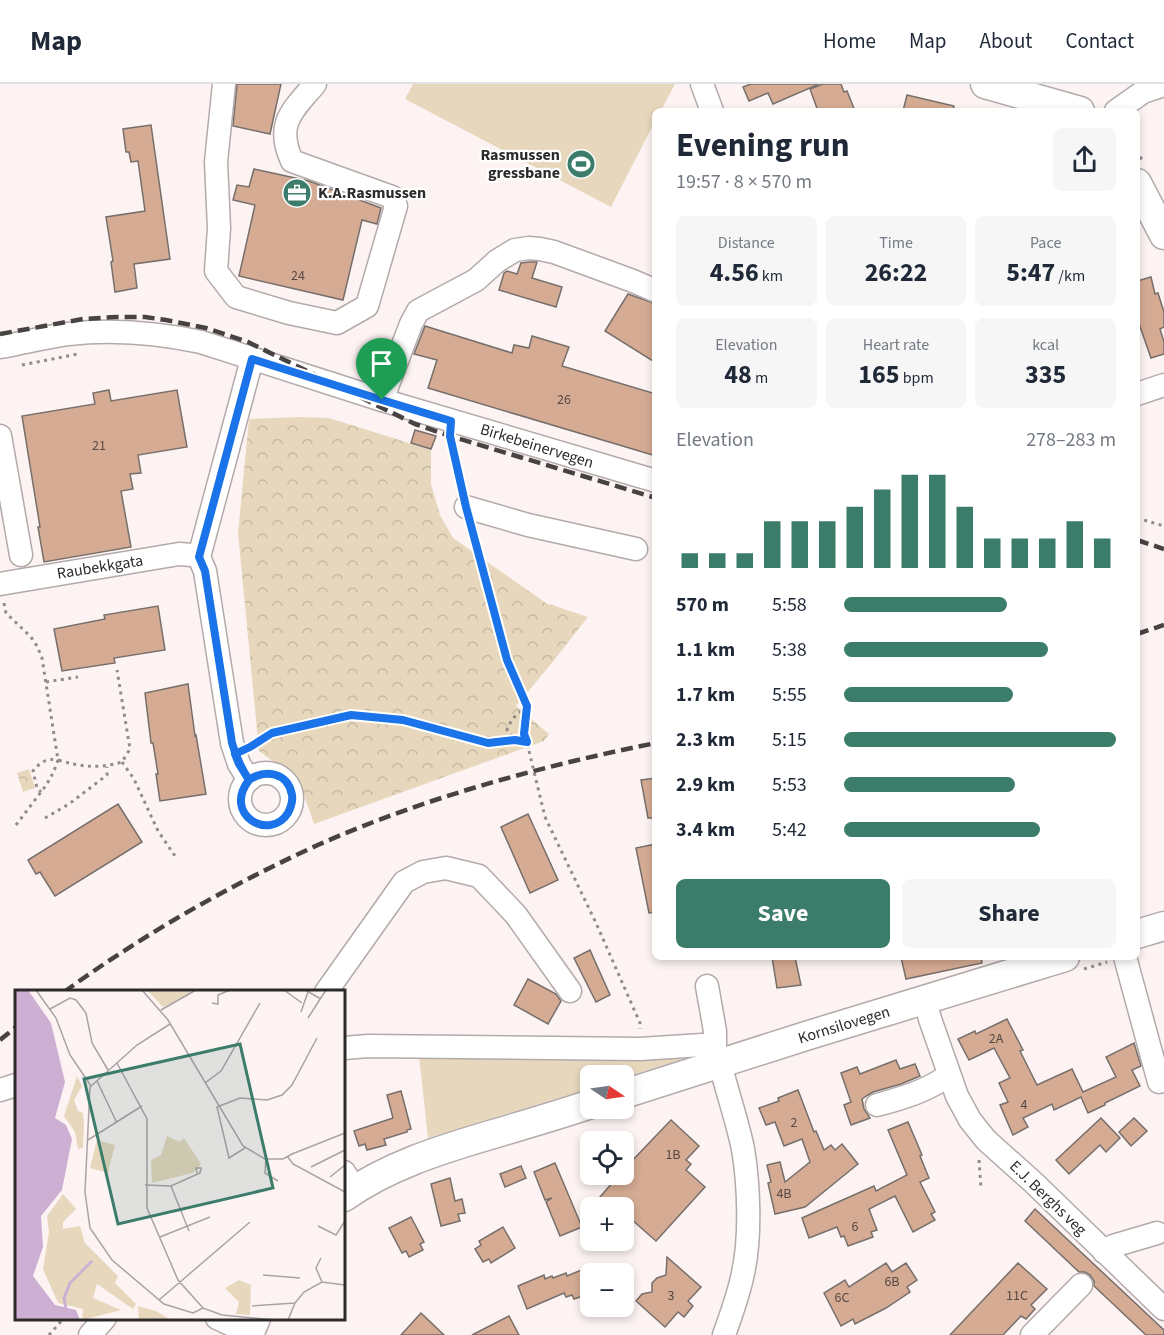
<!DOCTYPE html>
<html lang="en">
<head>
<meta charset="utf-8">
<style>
	body { margin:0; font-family:"Source Sans 3",sans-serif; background:#f6f6f7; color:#1f2937; height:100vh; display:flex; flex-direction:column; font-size:22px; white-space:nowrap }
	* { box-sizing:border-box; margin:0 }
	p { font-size:20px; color:#747a83 }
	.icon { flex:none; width:33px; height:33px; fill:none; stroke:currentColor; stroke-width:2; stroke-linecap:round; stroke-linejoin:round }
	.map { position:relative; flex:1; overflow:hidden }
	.details { position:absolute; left:652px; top:24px; width:488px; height:852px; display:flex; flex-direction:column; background:#fff; border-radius:9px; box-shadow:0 3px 9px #0003 }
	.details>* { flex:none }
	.needle { width:39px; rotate:103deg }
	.tools { position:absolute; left:580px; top:981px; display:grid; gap:12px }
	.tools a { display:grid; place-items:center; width:54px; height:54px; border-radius:9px; background:#fff; box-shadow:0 3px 9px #0003; font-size:30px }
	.pin { position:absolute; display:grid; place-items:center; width:51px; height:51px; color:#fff; margin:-62px -26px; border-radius:50% 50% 50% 0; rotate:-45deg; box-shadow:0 0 6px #0007 }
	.pin .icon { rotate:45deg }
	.round { display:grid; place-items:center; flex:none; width:63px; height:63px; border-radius:9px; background:#f6f6f7 }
	.summary { display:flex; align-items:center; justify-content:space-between; height:102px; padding:0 24px }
	h1 { font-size:33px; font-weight:700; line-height:45px }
	.figures { display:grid; grid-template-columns:repeat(3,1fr); gap:9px; height:102px; padding:6px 24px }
	.figures div { display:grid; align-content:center; border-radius:9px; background:#f6f6f7; text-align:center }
	.figures b { font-size:26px; font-weight:700 }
	.figures small { font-size:16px; font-weight:400 }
	.figures p { font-size:16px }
	.chart { height:168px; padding:12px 24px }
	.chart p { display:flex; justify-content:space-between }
	.chart svg { width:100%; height:108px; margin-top:6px; stroke:#3c7c6b; stroke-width:6 }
	.cta { display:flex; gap:12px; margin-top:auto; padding:12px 24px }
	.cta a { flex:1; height:69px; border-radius:9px; background:#3c7c6b; color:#fff; font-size:24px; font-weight:700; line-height:69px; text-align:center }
	.cta a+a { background:#f6f6f7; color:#1f2937 }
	ul { padding:0 24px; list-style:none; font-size:20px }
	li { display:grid; grid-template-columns:96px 72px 1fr; align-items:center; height:45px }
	li i { height:15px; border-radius:8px; background:#3c7c6b }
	header { display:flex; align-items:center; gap:36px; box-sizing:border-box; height:84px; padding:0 30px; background:#fff; border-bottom:2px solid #e0e1e3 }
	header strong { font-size:28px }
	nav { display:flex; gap:33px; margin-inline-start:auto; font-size:21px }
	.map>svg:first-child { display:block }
	.grass { fill:#e7d8bd }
	.forest { fill:url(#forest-crowns) }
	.building { fill:#d5ab93; stroke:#766f6b; stroke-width:1.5 }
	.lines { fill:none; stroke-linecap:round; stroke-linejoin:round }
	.minor-casing { stroke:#b3aaaa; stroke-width:25 }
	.major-casing { stroke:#b3aaaa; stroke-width:31 }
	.path { stroke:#928b8b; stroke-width:3; stroke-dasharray:3 4.5; stroke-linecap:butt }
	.minor { stroke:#fff; stroke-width:22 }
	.major { stroke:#fff; stroke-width:28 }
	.rail { stroke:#474343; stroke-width:4.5; stroke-dasharray:12 6; stroke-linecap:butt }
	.path-bridge { stroke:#928b8b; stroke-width:3; stroke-dasharray:3 4.5; stroke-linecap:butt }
	.route-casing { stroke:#fff; stroke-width:12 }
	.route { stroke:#1a73e8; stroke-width:8 }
	.labels { text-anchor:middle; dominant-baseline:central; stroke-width:4.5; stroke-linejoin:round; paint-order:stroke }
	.number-label { font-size:14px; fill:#574a44 }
	.poi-label { font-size:16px; font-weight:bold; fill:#2d2a2a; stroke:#fff; text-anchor:end }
	.street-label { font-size:16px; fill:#2d2a2a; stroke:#fff }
	.inset-river { fill:none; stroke:#ccafd3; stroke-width:3 }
	.inset-road { fill:none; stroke:#aaa3a3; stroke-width:1.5 }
	.view { fill:#3c7c6b; fill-opacity:0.15; stroke:#3c7c6b; stroke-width:3 }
	.inset-edge { fill:none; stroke:#2d2a2a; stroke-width:3 }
</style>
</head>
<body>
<header>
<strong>Map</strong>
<nav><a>Home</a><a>Map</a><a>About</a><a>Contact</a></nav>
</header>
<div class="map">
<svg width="1164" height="1251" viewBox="0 0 1164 1251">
	<defs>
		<pattern id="forest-crowns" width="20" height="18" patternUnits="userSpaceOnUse" patternTransform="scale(1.5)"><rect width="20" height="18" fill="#e7d8bd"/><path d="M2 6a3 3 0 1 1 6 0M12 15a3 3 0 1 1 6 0" fill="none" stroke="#c6baa3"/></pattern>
	</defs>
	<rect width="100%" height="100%" fill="#fdf3f3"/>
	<!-- grass -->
	<g class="grass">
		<path d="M413,0H675L661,27H656L655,37L611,123L405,15Z"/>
		<path d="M678,971L681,976L624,993V992H591V1004L428,1054L419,972Z"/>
	</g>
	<!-- forest -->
	<g class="forest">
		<path d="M299,333L329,334L431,366V400L440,431L453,454L546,519L588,533L551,580L516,622L549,650L544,657L314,740L299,697L259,667L238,449L249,335Z"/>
		<path d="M29,685L35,704L23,708L17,689Z"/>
	</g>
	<!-- building -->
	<g class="building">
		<path d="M237,0H281L270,50L233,42Z"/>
		<path d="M751,0H819L773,20L768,9L749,17L743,3Z"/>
		<path d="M823,0H841L844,8L847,7L855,27H818L810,5Z"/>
		<path d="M907,11L954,22L953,27H903Z"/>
		<path d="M151,41L170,175L134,180L137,204L115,208L111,178L113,177L106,133L145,127L138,77L131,78L129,68H126L123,45Z"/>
		<path d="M254,85L309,97L381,124L377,140L362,136L343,216L239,192L255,121L233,116L237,101L249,103Z"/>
		<path d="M529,178H537L532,194L562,203L556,223L499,206L504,189L507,187L517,190L521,179Z"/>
		<path d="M1151,193L1155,210L1158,209L1164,228V243L1160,245L1164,258V270L1151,274L1137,234V197Z"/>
		<path d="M628,210L656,220V279L605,247Z"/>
		<path d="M425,242L512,269L514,261L529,264L532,252L569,263L562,282L656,310V372L428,304L437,276L414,270Z"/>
		<path d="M109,306L111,317L177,306L187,363L138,371L141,389L130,390L133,405L121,407L131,463L44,478L38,443H40L22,332L95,320L93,309Z"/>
		<path d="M415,346L436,352L431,365L411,359Z"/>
		<path d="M158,522L165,566L114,574L115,579L62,587L54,545L105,535L104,531Z"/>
		<path d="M188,600L195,652L196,651L206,710L160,717L156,690H158L153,659H151L145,609Z"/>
		<path d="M656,694V734H648L641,696Z"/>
		<path d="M118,720L142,758L55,812L40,788L36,790L28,776Z"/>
		<path d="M528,730L558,796L530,809L501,743Z"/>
		<path d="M656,760V828L649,829L636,764Z"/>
		<path d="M590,866L610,911L596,918L574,874Z"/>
		<path d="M772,873H795L801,901L777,904Z"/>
		<path d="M901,873H981L982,879L906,895Z"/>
		<path d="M528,895L556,910L561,917L548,940L514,921Z"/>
		<path d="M1007,935L1023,966L1020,967L1037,1001L1072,985L1083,1008L1116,993L1106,973L1134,959L1141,982L1132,986L1140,1002L1105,1019V1021L1088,1029L1081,1013L1054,1026L1052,1020L1023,1034L1028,1043L1013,1051L1000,1021L1008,1018L999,999L1010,994L994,964L969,976L958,955L975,947L976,950Z"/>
		<path d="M896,976L900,985L915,980L920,992L901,1000L873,1008L868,1011L862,1015L864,1025L870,1034L851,1041L844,1021L851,1018L841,989L857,983L860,990Z"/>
		<path d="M798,1006L814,1048L816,1047L824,1066L831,1061L835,1066L842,1060L858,1080L805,1123L775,1130L768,1099L771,1098L767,1081L780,1078L785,1098L810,1078L802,1055L784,1062L775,1038L766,1041L759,1024L779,1017L778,1014Z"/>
		<path d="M401,1007L411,1045L407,1046V1048L384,1055L386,1061L367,1066L365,1060L359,1062L354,1047L393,1034L387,1011Z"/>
		<path d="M1101,1034L1120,1054L1106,1068L1100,1061L1069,1090L1056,1076Z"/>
		<path d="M1134,1034L1147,1047L1131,1062L1119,1048Z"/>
		<path d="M671,1036L699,1062L686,1076L691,1080L686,1086L705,1103L656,1157L631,1135L624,1143V1124H611L600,1113L620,1090H632L629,1080Z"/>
		<path d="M908,1038L922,1071L920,1072L929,1094L920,1098L935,1128L931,1130L935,1136L913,1148L895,1112L869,1125L877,1146L871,1148L873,1153L848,1162L844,1152L841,1153L837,1143L809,1154L802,1134L874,1102L876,1107L907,1091L888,1046Z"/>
		<path d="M555,1079L582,1143L560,1152L546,1118L552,1114L545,1116L534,1088Z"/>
		<path d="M521,1082L526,1094L505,1103L500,1090Z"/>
		<path d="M450,1094L455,1117L462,1115L465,1129L458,1130L460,1137L441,1142L431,1100Z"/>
		<path d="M1035,1125L1164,1246V1251H1146L1094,1202V1197L1090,1191L1085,1188H1079L1025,1137Z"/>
		<path d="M411,1133L424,1158L420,1160L423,1166L409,1173L406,1167L402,1169L389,1144Z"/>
		<path d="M503,1143L515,1164L491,1179L489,1175L483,1178L475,1165L481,1161L479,1157Z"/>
		<path d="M667,1173L701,1203L688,1217L693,1222L684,1233L678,1228L665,1243L636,1217L642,1210L652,1208V1199L657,1194L666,1191Z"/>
		<path d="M886,1179L892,1188L906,1179L917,1196L907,1203L910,1208L886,1224L855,1240L853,1235L841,1242L824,1209L845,1196L849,1203Z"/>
		<path d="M1018,1179L1047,1205L1031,1221L1035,1225L1026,1235L1021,1232L1003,1251H950Z"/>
		<path d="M591,1182V1209L574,1215L572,1211L566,1213L564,1209L527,1225L518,1202L544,1191L545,1195L552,1192L553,1194L566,1189L567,1192Z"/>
		<path d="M421,1229L444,1251H401Z"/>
		<path d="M509,1232L519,1251H472Z"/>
	</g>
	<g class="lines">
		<!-- minor casing -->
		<g class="minor-casing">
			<g id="minor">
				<path d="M224,0L216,78L219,144L216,187L236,213L289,229L337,239L367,222L396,122L392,113L292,77C275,40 292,27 315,0"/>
				<path d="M702,0L712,27"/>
				<path d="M1116,27L1143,8L1164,1"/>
				<path d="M0,263C23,259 45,253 68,250C111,245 159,249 201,258L382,316L656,397"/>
				<path d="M1137,310L1164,301"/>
				<path d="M382,316L411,240L418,227L476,196L497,177L515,166L529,164L540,165L554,168L633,197L656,207"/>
				<path d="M0,352L21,471"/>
				<path d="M466,423L528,441L636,465"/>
				<path d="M0,500L179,470L192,471L199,473"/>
				<circle cx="266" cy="715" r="26"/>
				<path d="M249,696L239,680L232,659L205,487L199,473L252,275"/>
				<path d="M1125,873L1159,998"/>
				<path d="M707,902L715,947V966"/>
				<path d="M326,908L404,798L423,788L446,784L479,792L516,831L570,907"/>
				<path d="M925,916L930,935L957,1012L970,1036L986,1056L1034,1099L1164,1225"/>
				<path d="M344,964L368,962L640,965L702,961L715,966L720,979C727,1008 737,1036 743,1065C749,1101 751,1153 743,1189C739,1210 731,1231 724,1251"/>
				<path d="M0,1006L16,1001"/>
				<path d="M877,1021C903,1014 927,1007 949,991"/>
				<path d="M344,1088L355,1105"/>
				<path d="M1104,1168L1113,1162L1157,1149"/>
				<path d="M217,1234L249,1249"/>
				<path d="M90,1251L105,1234"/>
				<path d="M1032,1251L1081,1201"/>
			</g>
		</g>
		<!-- major casing -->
		<g class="major-casing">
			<g id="major">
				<path d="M985,0L1080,27"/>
				<path d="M1137,99L1164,151"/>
				<path d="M1137,850L1164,842"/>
				<path d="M624,1010L809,951L1065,873"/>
				<path d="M344,1113C388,1082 439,1066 490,1051C524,1041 558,1031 591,1020"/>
				<path d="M249,1251L256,1234"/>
			</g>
		</g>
		<!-- path -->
		<g class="path">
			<path d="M1137,66L1143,78"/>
			<path d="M22,281L78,270"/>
			<path d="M451,356L462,406"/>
			<path d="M1137,434L1164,442"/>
			<path d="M471,444L507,576L527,622L524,649L527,658"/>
			<path d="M4,519L6,529L31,553L37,562L42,574L58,676C82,683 98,685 122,678L130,665L117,586"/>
			<path d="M46,598L78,593"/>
			<path d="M527,622L512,635L507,646L515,656L527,658L529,667"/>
			<path d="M253,662L272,649L351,631L403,636L488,659L515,656"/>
			<path d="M122,678L134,695L158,747L175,772"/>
			<path d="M545,733L596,839L640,939V945"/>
			<path d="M45,734L69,720L107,691V683"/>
			<path d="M16,741L41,708C49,698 54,688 58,676C47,674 40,678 33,687L37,704L41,708"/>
			<path d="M1084,885L1107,878"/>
			<path d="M979,1076L981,1104"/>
			<path d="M49,1251L64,1234"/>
		</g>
		<!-- minor -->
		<use href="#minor" class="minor"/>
		<!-- major -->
		<use href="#major" class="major"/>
		<!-- rail -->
		<g class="rail">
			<path d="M0,250L83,235L116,233H145L166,236L206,244L248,258L415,340L450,352L656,414"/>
			<path d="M1137,456L1164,465"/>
			<path d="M1137,550L1164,541"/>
			<path d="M64,908C144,850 230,801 320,760C427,713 541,682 656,659"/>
			<path d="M0,956L16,943"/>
		</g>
		<!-- path-bridge -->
		<path class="path-bridge" d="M529,667L545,733"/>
	</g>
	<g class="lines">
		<!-- route casing -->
		<g class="route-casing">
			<path id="route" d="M382,316L252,275L199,473L205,487L232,659C236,673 241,684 249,696C222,731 270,758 288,729C291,723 293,717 292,711C288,688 265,685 249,696L239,680L235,670L250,663L272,649L351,631L403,636L488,659L515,656L527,658L524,650L527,622L507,576L466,423L450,352L451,337L382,316"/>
		</g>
		<!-- route -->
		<use href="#route" class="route"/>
	</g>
	<!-- icons -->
	<defs>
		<g id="stadium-disc" transform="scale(1.5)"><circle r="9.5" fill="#3c7c6b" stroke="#fff"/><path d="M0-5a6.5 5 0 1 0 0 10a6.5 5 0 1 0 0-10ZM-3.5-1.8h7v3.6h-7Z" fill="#fff"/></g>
		<g id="office-disc" transform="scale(1.5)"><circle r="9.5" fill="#3c7c6b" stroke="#fff"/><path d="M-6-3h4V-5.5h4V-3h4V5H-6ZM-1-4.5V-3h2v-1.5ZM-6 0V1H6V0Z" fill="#fff"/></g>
	</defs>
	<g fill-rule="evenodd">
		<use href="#stadium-disc" x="581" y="80"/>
		<use href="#office-disc" x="297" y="109"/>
	</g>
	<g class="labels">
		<!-- number labels -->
		<g class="number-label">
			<text x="298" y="192">24</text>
			<text x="564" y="316">26</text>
			<text x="99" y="362">21</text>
			<text x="996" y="955">2A</text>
			<text x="1024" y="1021">4</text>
			<text x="794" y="1039">2</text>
			<text x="673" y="1071">1B</text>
			<text x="784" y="1110">4B</text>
			<text x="855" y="1143">6</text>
			<text x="892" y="1198">6B</text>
			<text x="671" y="1212">3</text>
			<text x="1017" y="1212">11C</text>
			<text x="842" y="1214">6C</text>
		</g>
		<!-- poi labels -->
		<g class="poi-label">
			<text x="560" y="71">Rasmussen<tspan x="560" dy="18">gressbane</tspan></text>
			<text x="318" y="109" text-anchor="start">K.A.Rasmussen</text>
		</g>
		<!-- street labels -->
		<g class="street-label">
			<text transform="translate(537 362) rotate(17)">Birkebeinervegen</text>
			<text transform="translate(100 483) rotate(-9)">Raubekkgata</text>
			<text transform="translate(844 941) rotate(-17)">Kornsilovegen</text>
			<text transform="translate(1048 1114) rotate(44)">E.J. Berghs veg</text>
		</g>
	</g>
	<!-- overview -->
	<g transform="translate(15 906)">
		<rect width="330" height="330" fill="#fdf3f3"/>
		<path d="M132,0H177L173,6L148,17ZM82,150L100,155L93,183L75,178ZM224,290L236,295L235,325L221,324L224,312L210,298Z" fill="#e7d8bd"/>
		<path d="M62,86L67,96L59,110L63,121L68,123L69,133L68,158L63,159L60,142L49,126ZM152,146L165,152L169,148L186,174L178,183L137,193L136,170L146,165ZM48,204L61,219L48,232V239L65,236L70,253L103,286L100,293L121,314L118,319L82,294L78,308L106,320L67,330L68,319L43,313L28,279L34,242L32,226ZM123,316L141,321L156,330H124Z" fill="#e7d8bd"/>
		<path d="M0,0H13L36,33L50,92L40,128L51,135L57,149L47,200L26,226L28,257L18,286L40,315L61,320L65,330H0Z" fill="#ccafd3"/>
		<path class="inset-river" d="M51,319L49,308L55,293L77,271"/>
		<path class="inset-road" d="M21,0L41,28L55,65L76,96M127,0L153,30L228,156L250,169H268L279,163M269,0L287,13M290,0L306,9M197,13L203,14V5L215,0M35,19L55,8L61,10L71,23L77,53L93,80M146,20L181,0M286,22L293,2M293,28L311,0M155,34L122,55L75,97L70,202L75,238L97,270L149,314L178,323L188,318L207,325L260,330M102,73L132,129V218L163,290L188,318M82,91L102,133M190,93L206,81L245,13M73,150L127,116M230,158L214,168L202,117L225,108L252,110L267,105L277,95L302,48M277,164L330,143M272,166L278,174L330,202M251,167L250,183L263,191M296,177L330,160M315,187L330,175M130,195L156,196L185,183L186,178H181L182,183M156,196L174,241M303,236L321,245L330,231M145,247L195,227M306,268L301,278L307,292M248,285L285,288M144,310L235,232M237,316L280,313L289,302L307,292L330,295M273,330L280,313"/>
		<path class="view" d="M225,54L258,198L103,234L69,89Z"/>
		<rect width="330" height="330" class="inset-edge"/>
	</g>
</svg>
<div class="tools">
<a><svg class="needle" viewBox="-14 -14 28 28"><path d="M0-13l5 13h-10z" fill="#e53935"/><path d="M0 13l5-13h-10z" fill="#747a83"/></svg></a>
<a><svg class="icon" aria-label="locate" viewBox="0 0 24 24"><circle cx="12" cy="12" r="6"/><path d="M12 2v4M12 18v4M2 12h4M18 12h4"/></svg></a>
<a>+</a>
<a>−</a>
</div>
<div class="pin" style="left:382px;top:316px;background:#1e9e55"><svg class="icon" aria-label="arrive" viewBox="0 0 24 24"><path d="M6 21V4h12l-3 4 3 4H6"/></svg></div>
<section class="details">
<div class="summary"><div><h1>Evening run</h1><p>19:57 · 8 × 570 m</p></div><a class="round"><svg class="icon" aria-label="share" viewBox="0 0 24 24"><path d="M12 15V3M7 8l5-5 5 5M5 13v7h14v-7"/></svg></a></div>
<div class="figures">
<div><p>Distance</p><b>4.56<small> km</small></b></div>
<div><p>Time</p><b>26:22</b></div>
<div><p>Pace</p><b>5:47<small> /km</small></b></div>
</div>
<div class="figures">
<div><p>Elevation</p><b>48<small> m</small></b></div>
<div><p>Heart rate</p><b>165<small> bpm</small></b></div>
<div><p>kcal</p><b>335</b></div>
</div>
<div class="chart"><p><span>Elevation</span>278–283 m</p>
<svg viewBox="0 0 160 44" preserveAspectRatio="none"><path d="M5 44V38M15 44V38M25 44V38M35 44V25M45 44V25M55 44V25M65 44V19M75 44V12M85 44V6M95 44V6M105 44V19M115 44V32M125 44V32M135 44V32M145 44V25M155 44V32"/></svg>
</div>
<ul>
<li><b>570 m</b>5:58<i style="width:60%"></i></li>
<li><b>1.1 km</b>5:38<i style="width:75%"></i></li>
<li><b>1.7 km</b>5:55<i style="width:62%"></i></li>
<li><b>2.3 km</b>5:15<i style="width:100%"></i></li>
<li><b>2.9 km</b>5:53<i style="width:63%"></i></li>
<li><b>3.4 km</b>5:42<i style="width:72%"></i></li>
</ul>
<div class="cta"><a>Save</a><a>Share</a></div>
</section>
</div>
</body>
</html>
